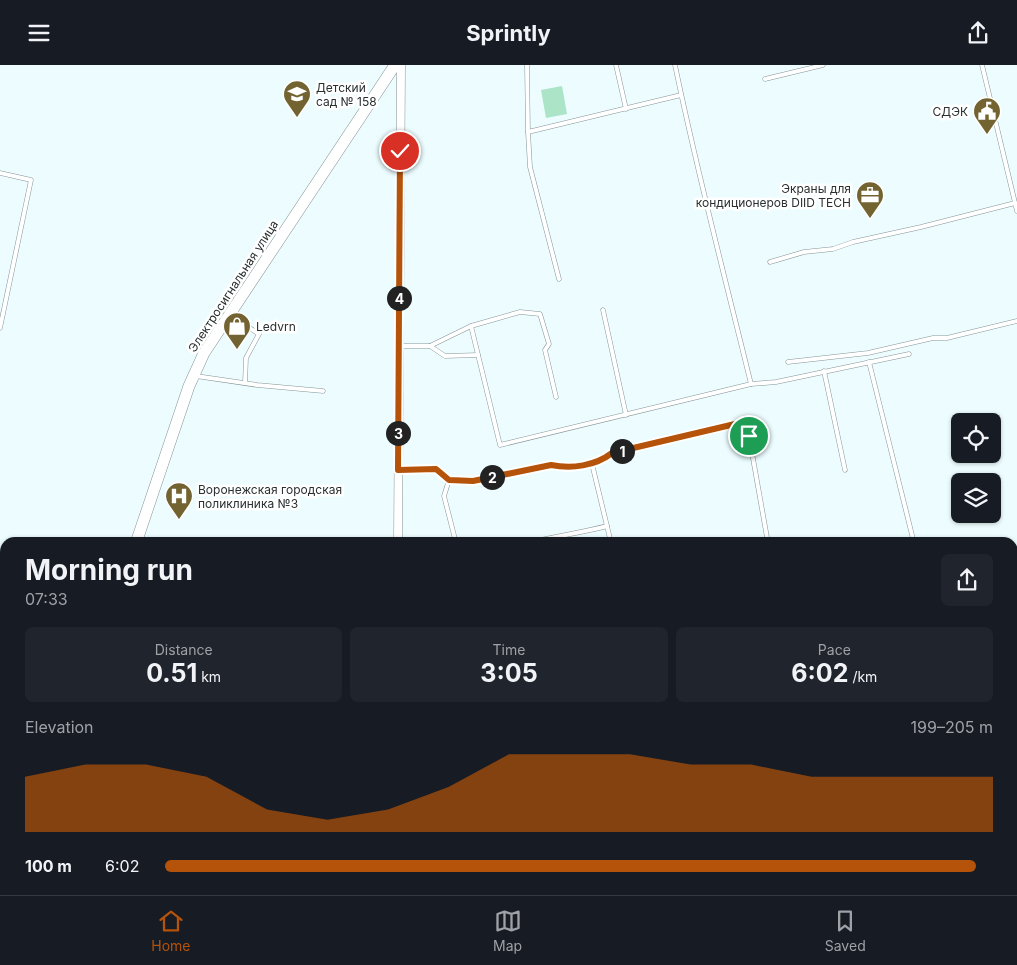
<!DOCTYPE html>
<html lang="en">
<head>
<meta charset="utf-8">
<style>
	body { margin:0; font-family:Inter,sans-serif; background:#20242c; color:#f1f3f6; height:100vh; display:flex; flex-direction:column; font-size:19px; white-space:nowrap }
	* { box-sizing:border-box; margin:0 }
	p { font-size:16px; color:#9ea1a6 }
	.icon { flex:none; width:28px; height:28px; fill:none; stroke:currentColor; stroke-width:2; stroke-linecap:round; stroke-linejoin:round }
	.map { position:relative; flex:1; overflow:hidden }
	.sheet { position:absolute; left:0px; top:472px; width:1018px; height:358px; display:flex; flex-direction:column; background:#171b24; border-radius:15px 15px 0 0; box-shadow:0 1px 4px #0004 }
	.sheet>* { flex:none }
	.fabs { position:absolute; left:951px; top:348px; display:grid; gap:10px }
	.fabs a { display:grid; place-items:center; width:50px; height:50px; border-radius:8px; background:#171b24; box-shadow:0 1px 4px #0004; font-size:25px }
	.pin { position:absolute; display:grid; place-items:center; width:42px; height:42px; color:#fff; margin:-21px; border:2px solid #fff; border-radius:50%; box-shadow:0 1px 5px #0007 }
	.km { position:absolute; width:25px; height:25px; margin:-12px; border-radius:50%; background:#222; color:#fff; font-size:14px; line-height:25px; text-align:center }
	.round { display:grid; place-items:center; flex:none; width:52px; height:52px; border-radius:8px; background:#20242c }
	.headline { display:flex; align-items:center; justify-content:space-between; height:85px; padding:0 25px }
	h1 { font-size:28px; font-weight:700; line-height:38px }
	.stats { display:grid; grid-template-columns:repeat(3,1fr); gap:8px; height:85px; padding:5px 25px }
	.stats div { display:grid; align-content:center; border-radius:8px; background:#20242c; text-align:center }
	.stats b { font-size:25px; font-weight:700 }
	.stats small { font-size:14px; font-weight:400 }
	.stats p { font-size:14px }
	.chart { height:140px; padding:10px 25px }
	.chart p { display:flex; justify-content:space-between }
	.chart svg { width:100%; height:90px; margin-top:5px; fill:#b45309; opacity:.7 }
	ul { padding:0 25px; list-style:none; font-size:16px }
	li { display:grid; grid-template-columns:80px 60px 1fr; align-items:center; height:38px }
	li i { height:12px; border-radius:6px; background:#b45309 }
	header { display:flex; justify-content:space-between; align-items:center; height:65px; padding:0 25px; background:#171b24; font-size:22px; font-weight:700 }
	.menu { display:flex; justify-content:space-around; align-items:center; height:70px; border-top:1px solid #363941; background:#171b24; font-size:14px; color:#9ea1a6 }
	.menu a { display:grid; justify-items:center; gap:2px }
	.menu .active { color:#b45309 }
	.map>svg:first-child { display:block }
	.green { fill:#abe4c6 }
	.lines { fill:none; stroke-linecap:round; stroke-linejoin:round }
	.lane-casing { stroke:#869496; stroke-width:5 }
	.street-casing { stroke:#869496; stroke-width:9 }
	.secondary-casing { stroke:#869496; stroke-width:12 }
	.lane { stroke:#fff; stroke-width:4 }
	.street { stroke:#fff; stroke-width:8 }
	.secondary { stroke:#fff; stroke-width:11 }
	.route-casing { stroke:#fff; stroke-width:10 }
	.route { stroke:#b45309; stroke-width:6 }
	.labels { text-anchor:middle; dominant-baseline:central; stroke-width:5; stroke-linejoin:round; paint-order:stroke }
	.poi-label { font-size:12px; fill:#2a3030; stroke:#fff; text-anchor:start }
	.street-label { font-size:12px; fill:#2a3030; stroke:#fff }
</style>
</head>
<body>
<header><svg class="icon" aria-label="menu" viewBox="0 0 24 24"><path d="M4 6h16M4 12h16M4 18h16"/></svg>Sprintly<svg class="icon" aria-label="share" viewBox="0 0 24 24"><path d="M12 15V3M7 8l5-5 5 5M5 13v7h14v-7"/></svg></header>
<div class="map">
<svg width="1017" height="830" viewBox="0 0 1017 830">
	<rect width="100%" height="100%" fill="#edfdff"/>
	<!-- green -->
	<path class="green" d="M562,21L567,49L546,53L541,25Z"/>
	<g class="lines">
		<!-- lane casing -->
		<g class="lane-casing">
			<g id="lane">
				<path d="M527,0L528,67L681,30"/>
				<path d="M616,0L626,44"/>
				<path d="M675,0C697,107 725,213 751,319"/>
				<path d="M982,0L1017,146"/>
				<path d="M765,14L823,0"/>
				<path d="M528,67L530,102L559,214"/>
				<path d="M0,108L31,115L0,263"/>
				<path d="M770,197L804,187L833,184L853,177L921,162L1015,138"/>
				<path d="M603,245L626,350"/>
				<path d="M231,251L259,269L246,293L245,318"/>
				<path d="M399,281H430L471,261"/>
				<path d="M430,281L445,291L478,290"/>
				<path d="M788,297L868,288L933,273H947L1017,256"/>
				<path d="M869,297L914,478"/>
				<path d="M824,306L845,405"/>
				<path d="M196,311L257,320L323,326"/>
				<path d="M556,332L545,285L549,279L540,249L520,247L471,261L500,380L751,319L776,317L909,289"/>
				<path d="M592,399L607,461"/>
				<path d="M398,405H436L449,415L473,416L551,400C572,403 595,401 613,388L735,359L744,363L749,371L768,478"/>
				<path d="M449,415L444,431L456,478"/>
				<path d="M528,478C555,471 581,468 607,461L611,478"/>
				<path d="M1012,529L1017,528"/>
				<path d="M1012,665L1017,661"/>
				<path d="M607,825L608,830"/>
				<path d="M714,825V830"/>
				<path d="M859,825L863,830"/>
				<path d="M212,830H225"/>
				<path d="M499,830L506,825"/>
				<path d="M738,830L762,829"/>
			</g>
		</g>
		<!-- street casing -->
		<g class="street-casing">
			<g id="street">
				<path d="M398,478L401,0"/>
				<path d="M397,825V830"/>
				<path d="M1004,830L1010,825"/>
			</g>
		</g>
		<!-- secondary casing -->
		<g class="secondary-casing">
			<g id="secondary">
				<path d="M136,478L189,321L204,288L395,0"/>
				<path d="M58,830L59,825"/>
			</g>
		</g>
		<!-- lane -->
		<use href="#lane" class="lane"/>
		<!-- street -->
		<use href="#street" class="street"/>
		<!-- secondary -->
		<use href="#secondary" class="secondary"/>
	</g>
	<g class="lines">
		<!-- route casing -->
		<g class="route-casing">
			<path id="route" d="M400,86L398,405L436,404L449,415L473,416L551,400C572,404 595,401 612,388L735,359L744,363L749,371"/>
		</g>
		<!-- route -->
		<use href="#route" class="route"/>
	</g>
	<!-- icons -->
	<defs>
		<g id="school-pin" transform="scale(1.4375)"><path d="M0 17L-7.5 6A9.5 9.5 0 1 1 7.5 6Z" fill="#726331" stroke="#fff"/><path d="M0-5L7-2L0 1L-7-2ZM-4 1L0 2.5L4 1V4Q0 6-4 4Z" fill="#fff"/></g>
		<g id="civic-pin" transform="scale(1.4375)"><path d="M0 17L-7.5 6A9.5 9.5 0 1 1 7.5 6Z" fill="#726331" stroke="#fff"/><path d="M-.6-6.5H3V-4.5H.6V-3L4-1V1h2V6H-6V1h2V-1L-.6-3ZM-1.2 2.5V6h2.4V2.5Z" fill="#fff"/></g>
		<g id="office-pin" transform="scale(1.4375)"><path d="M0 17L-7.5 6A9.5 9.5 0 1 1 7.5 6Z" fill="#726331" stroke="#fff"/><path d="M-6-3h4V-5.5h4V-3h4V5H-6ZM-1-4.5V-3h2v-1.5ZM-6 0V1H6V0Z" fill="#fff"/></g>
		<g id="shop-pin" transform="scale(1.4375)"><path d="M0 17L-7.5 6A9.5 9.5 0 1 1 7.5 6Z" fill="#726331" stroke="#fff"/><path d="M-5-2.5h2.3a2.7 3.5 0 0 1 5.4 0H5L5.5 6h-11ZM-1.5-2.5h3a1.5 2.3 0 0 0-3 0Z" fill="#fff"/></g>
		<g id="hospital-pin" transform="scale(1.4375)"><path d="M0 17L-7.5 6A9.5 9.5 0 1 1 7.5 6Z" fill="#726331" stroke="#fff"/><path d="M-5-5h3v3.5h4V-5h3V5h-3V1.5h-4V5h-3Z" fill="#fff"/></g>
	</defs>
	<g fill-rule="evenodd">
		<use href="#school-pin" x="297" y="29"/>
		<use href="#civic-pin" x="987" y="46"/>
		<use href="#office-pin" x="870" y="130"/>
		<use href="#shop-pin" x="237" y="261"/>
		<use href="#hospital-pin" x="179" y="431"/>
	</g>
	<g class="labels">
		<!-- poi labels -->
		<g class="poi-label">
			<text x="316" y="22">Детский<tspan x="316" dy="14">сад № 158</tspan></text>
			<text x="968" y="46" text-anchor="end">СДЭК</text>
			<text x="851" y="123" text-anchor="end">Экраны для<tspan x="851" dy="14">кондиционеров DIID TECH</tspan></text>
			<text x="256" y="261">Ledvrn</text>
			<text x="198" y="424">Воронежская городская<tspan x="198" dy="14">поликлиника №3</tspan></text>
		</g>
		<!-- street labels -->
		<g class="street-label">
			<text transform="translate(233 221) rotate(-57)">Электросигнальная улица</text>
		</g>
	</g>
</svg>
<div class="fabs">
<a><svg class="icon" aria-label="locate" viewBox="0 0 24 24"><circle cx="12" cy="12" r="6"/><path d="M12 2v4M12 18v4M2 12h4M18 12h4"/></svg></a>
<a><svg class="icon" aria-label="layers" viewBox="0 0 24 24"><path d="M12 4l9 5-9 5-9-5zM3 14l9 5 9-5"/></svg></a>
</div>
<div class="pin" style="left:749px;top:371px;background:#1e9e55"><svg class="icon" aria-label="arrive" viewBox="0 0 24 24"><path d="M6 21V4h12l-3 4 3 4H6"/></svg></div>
<div class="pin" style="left:400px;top:86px;background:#d93025"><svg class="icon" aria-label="check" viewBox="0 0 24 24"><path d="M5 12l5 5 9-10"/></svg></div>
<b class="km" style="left:622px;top:386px">1</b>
<b class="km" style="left:492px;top:412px">2</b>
<b class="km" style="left:398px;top:368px">3</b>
<b class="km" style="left:399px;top:233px">4</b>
<section class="sheet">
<div class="headline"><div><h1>Morning run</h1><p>07:33</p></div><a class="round"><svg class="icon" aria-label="share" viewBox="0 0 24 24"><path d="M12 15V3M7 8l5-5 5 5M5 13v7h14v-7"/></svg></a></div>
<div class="stats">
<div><p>Distance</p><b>0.51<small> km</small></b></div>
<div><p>Time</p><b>3:05</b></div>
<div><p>Pace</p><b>6:02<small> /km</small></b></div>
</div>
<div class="chart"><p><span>Elevation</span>199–205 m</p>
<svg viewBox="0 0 160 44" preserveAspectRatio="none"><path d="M0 44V17L10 11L20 11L30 17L40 33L50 38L60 33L70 22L80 6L90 6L100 6L110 11L120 11L130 17L140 17L150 17L160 17V44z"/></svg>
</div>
<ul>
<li><b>100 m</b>6:02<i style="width:98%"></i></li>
</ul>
</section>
</div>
<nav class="menu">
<a class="active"><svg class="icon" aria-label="home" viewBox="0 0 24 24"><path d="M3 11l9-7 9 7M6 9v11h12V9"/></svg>Home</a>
<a><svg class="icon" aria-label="map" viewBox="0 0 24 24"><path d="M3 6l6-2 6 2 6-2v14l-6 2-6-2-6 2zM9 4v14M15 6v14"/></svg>Map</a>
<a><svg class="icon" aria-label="saved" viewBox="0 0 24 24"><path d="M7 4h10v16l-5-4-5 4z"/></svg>Saved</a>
</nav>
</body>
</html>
